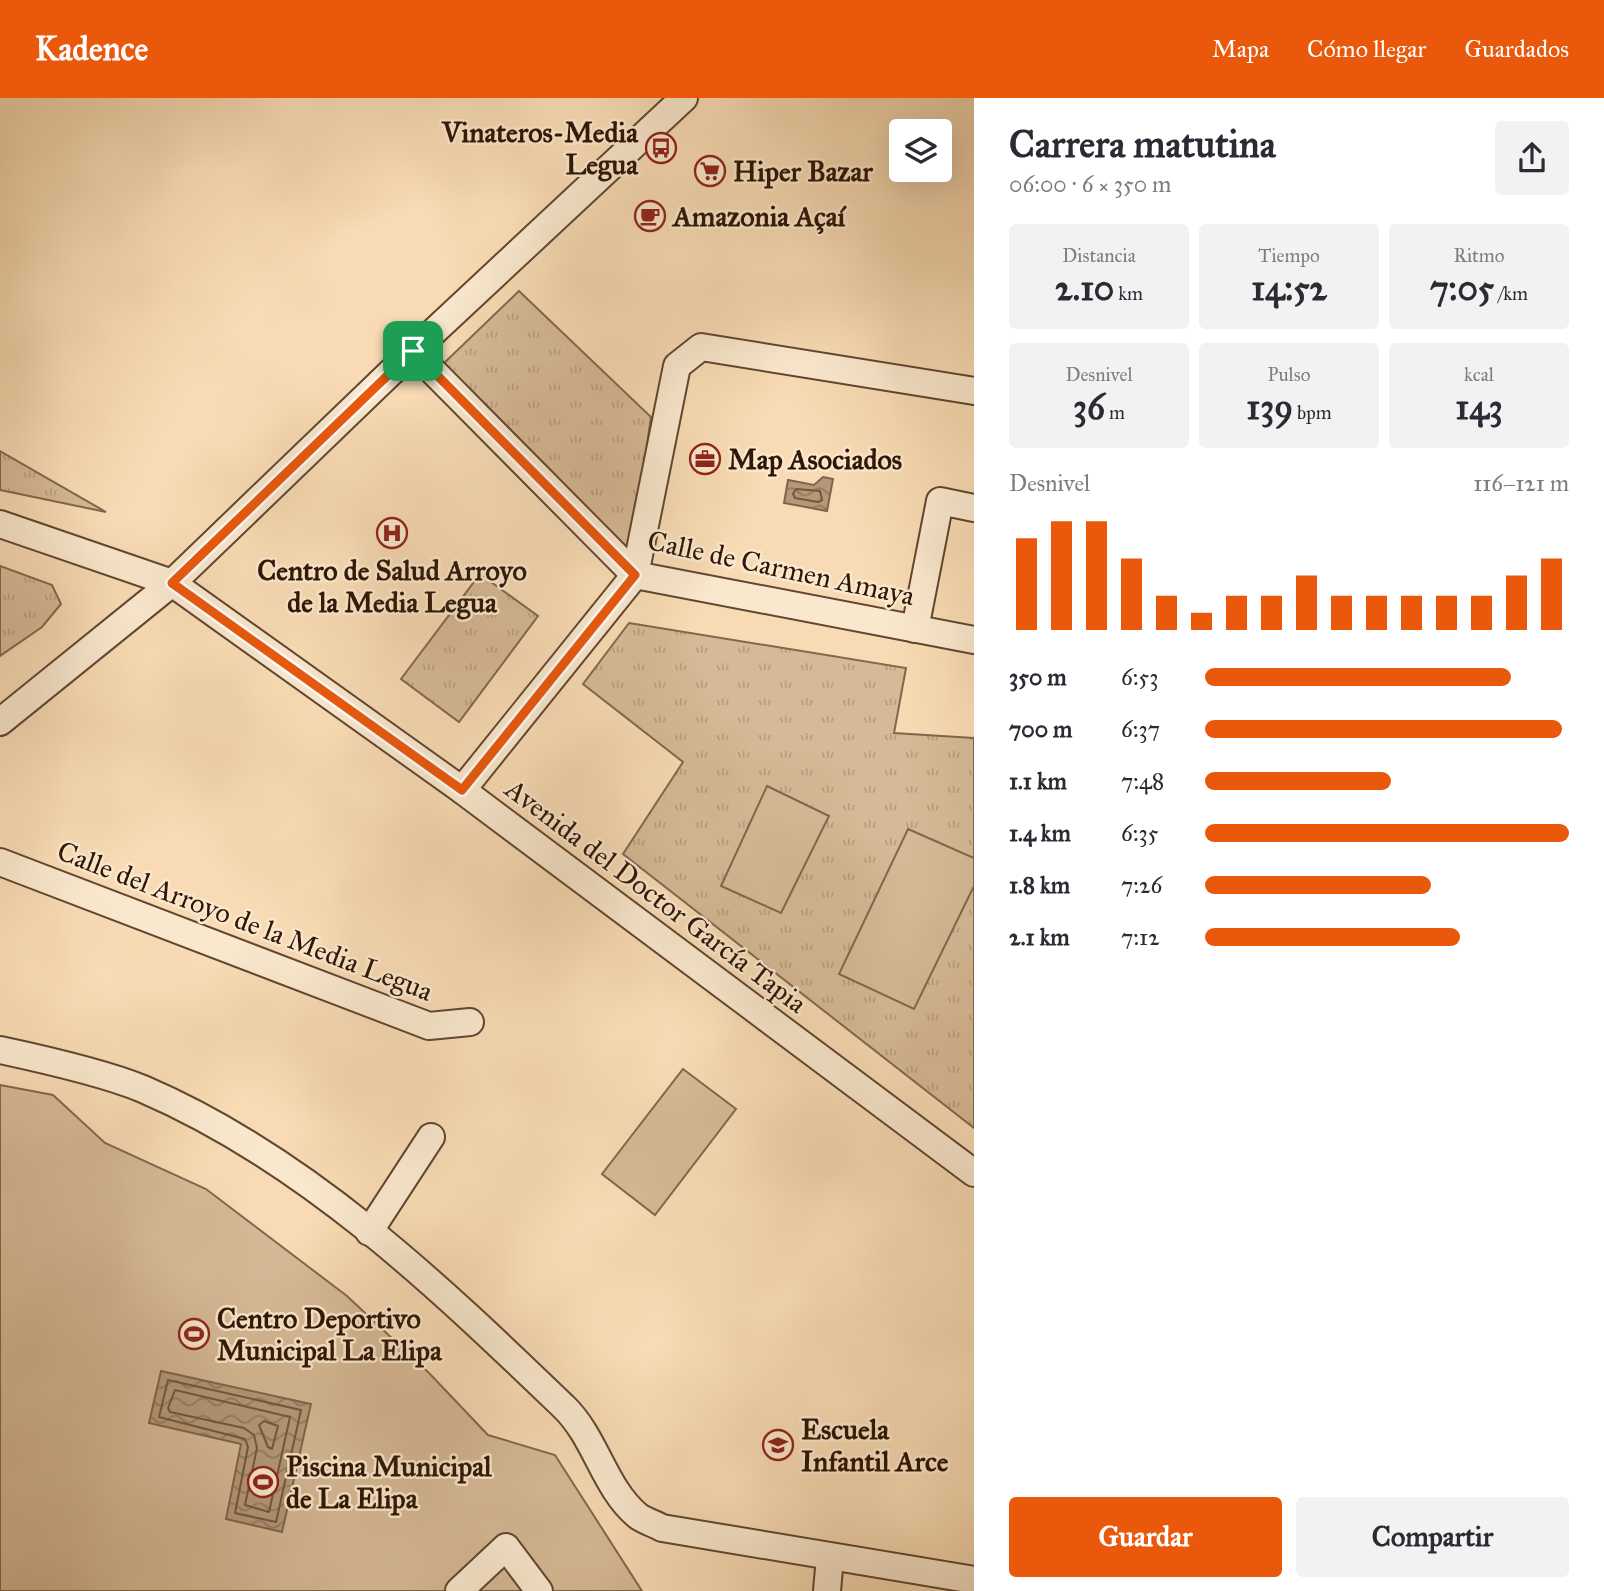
<!DOCTYPE html>
<html lang="es">
<head>
<meta charset="utf-8">
<style>
	body { margin:0; font-family:"IM FELL Great Primer",serif; background:#f2f2f3; color:#2b2b33; height:100vh; display:flex; flex-direction:column; font-size:26px; white-space:nowrap }
	* { box-sizing:border-box; margin:0 }
	p { font-size:23px; color:#7c7c81 }
	.icon { flex:none; width:38px; height:38px; fill:none; stroke:currentColor; stroke-width:2; stroke-linecap:round; stroke-linejoin:round }
	.map { position:relative; flex:1; overflow:hidden }
	.drawer { display:flex; flex-direction:column; background:#fff; width:630px }
	.drawer>* { flex:none }
	.controls { position:absolute; left:889px; top:21px; display:grid; gap:14px }
	.controls a { display:grid; place-items:center; width:63px; height:63px; border-radius:7px; background:#fff; box-shadow:0 7px 28px #0002; font-size:35px }
	.pin { position:absolute; display:grid; place-items:center; width:60px; height:60px; color:#fff; margin:-30px; border-radius:14px; box-shadow:0 4px 10px #0006 }
	.round { display:grid; place-items:center; flex:none; width:74px; height:74px; border-radius:7px; background:#f2f2f3 }
	.summary { display:flex; align-items:center; justify-content:space-between; height:119px; padding:0 35px }
	h1 { font-size:38px; font-weight:800; line-height:52px }
	.stats { display:grid; grid-template-columns:repeat(3,1fr); gap:10px; height:119px; padding:7px 35px }
	.stats div { display:grid; align-content:center; border-radius:7px; background:#f2f2f3; text-align:center }
	.stats b { font-size:35px; font-weight:800 }
	.stats small { font-size:19px; font-weight:400 }
	.stats p { font-size:19px }
	.chart { height:196px; padding:14px 35px }
	.chart p { display:flex; justify-content:space-between }
	.chart svg { width:100%; height:126px; margin-top:7px; stroke:#ea580c; stroke-width:6 }
	.primary-button { display:flex; gap:14px; margin-top:auto; padding:14px 35px }
	.primary-button a { flex:1; height:80px; border-radius:7px; background:#ea580c; color:#fff; font-size:28px; font-weight:800; line-height:80px; text-align:center }
	.primary-button a+a { background:#f2f2f3; color:#2b2b33 }
	ul { padding:0 35px; list-style:none; font-size:23px }
	li { display:grid; grid-template-columns:112px 84px 1fr; align-items:center; height:52px }
	li i { height:18px; border-radius:9px; background:#ea580c }
	header { display:flex; align-items:center; gap:42px; box-sizing:border-box; height:98px; padding:0 35px; background:#ea580c; color:#fff }
	header strong { font-size:33px }
	nav { display:flex; gap:38px; margin-inline-start:auto; font-size:24px }
	main { display:flex; flex:1; min-height:0 }
	.map>svg:first-child { display:block }
	.grass { fill:url(#grass-tufts); stroke:#82674d; stroke-width:2 }
	.pitch { fill:#d6b996; stroke:#82674d; stroke-width:2 }
	.water { fill:url(#water-waves); stroke:#7f644a; stroke-width:2 }
	.lines { fill:none; stroke-linecap:round; stroke-linejoin:round }
	.shore { stroke:#72563e; stroke-width:2 }
	.minor-casing { stroke:#614630; stroke-width:30 }
	.minor { stroke:#fae8ce; stroke-width:26 }
	.route-casing { stroke:#fff; stroke-width:14 }
	.route { stroke:#ea580c; stroke-width:9 }
	.labels { text-anchor:middle; dominant-baseline:central; stroke-width:5; stroke-linejoin:round; paint-order:stroke }
	.poi-label { font-size:28px; font-weight:bold; fill:#2f1504; stroke:#fae8ce; text-anchor:start }
	.street-label { font-size:28px; fill:#2f1504; stroke:#fae8ce }
</style>
</head>
<body>
<header>
<strong>Kadence</strong>
<nav><a>Mapa</a><a>Cómo llegar</a><a>Guardados</a></nav>
</header>
<main>
<div class="map">
<svg width="974" height="1493" viewBox="0 0 974 1493">
	<defs>
		<pattern id="grass-tufts" width="24" height="20" patternUnits="userSpaceOnUse" patternTransform="scale(1.75)"><rect width="24" height="20" fill="#d6b996"/><path d="M3 7l-1-3M5 7V3M7 7l1-3M15 17l-1-3M17 17v-4M19 17l1-3" fill="none" stroke="#b89e80"/></pattern>
		<pattern id="water-waves" width="16" height="10" patternUnits="userSpaceOnUse" patternTransform="scale(1.75)"><rect width="16" height="10" fill="#b49878"/><path d="M0 5q4-4 8 0t8 0" fill="none" stroke="#937b60"/></pattern>
	</defs>
	<rect width="100%" height="100%" fill="#f8dbb4"/>
	<filter id="stains"><feTurbulence type="fractalNoise" baseFrequency=".00286" numOctaves="4"/><feColorMatrix values="0 0 0 0 .2 0 0 0 0 .09 0 0 0 0 .02 0 0 0 .5 -.17"/></filter>
	<radialGradient id="worn" r=".72"><stop offset=".6" stop-color="#630" stop-opacity="0"/><stop offset="1" stop-color="#630" stop-opacity=".3"/></radialGradient>
	<!-- grass -->
	<g class="grass">
		<path d="M519,193L651,319L631,457L442,267Z"/>
		<path d="M0,353L106,414L0,392Z"/>
		<path d="M0,468L52,487L61,506L42,529L0,558Z"/>
		<path d="M480,476L538,518L459,624L401,581Z"/>
		<path d="M629,525L906,570L894,635L974,640V1030L623,756L683,664L583,586Z"/>
	</g>
	<!-- pitch -->
	<g class="pitch">
		<path d="M767,688L829,718L781,815L721,788Z"/>
		<path d="M908,731L974,760V788L914,911L839,876Z"/>
		<path d="M683,971L736,1011L655,1117L602,1076Z"/>
		<path d="M0,987L53,997L105,1045L206,1091L347,1198L429,1275L488,1337L555,1357L642,1493H0Z"/>
	</g>
	<!-- water -->
	<g class="water">
		<path d="M823,379L833,381L827,413L784,405L788,382L814,387Z"/>
		<path d="M161,1273L311,1306L282,1434L226,1421L241,1346L149,1325Z"/>
	</g>
	<g class="lines">
		<!-- shore -->
		<g class="shore">
			<path d="M796,391L820,393L822,402L818,404L795,400L793,396Z"/>
			<path d="M168,1282L301,1312L276,1424L235,1415L248,1349L245,1341L159,1319Z"/>
			<path d="M175,1292L290,1319L269,1414L245,1407L257,1350L254,1337L244,1330L170,1314L168,1310Z"/>
			<path d="M264,1323L278,1328L272,1351L268,1349L259,1327Z"/>
		</g>
		<!-- minor casing -->
		<g class="minor-casing">
			<g id="minor">
				<path d="M413,253L635,477L974,542"/>
				<path d="M0,426L172,485L462,692L974,1075"/>
				<path d="M915,531L940,403L974,410"/>
				<path d="M0,624L172,485L413,253L684,0"/>
				<path d="M462,692L635,477L677,268L701,249L974,293"/>
				<path d="M0,764L429,928L470,924"/>
				<path d="M0,952C42,961 104,975 143,991C306,1061 438,1188 564,1309C596,1340 604,1390 638,1418C645,1423 655,1426 662,1430L974,1482"/>
				<path d="M369,1134L431,1039"/>
				<path d="M459,1493L506,1449L539,1493"/>
				<path d="M827,1493L830,1459"/>
			</g>
		</g>
		<!-- minor -->
		<use href="#minor" class="minor"/>
	</g>
	<g class="lines">
		<!-- route casing -->
		<g class="route-casing">
			<path id="route" d="M413,253L635,477L462,692L172,485Z"/>
		</g>
		<!-- route -->
		<use href="#route" class="route"/>
	</g>
	<!-- icons -->
	<defs>
		<g id="bus-ring" transform="scale(1.575)"><circle r="9.5" fill="#fae8ce" stroke="#8f2418" stroke-width="1.5"/><path d="M-5-6H5V4H4V6H2V4H-2V6H-4V4H-5ZM-3.5-4V0h7V-4ZM-3.5 1.2v1.5H-2V1.2ZM2 1.2v1.5H3.5V1.2Z" fill="#8f2418"/></g>
		<g id="supermarket-ring" transform="scale(1.575)"><circle r="9.5" fill="#fae8ce" stroke="#8f2418" stroke-width="1.5"/><path d="M-6-5.5h2.5l.6 2H6L4.5 2H-2.5L-4.4-4H-6ZM-1.5 3.2a1.3 1.3 0 1 0 .1 0ZM3 3.2a1.3 1.3 0 1 0 .1 0Z" fill="#8f2418"/></g>
		<g id="cafe-ring" transform="scale(1.575)"><circle r="9.5" fill="#fae8ce" stroke="#8f2418" stroke-width="1.5"/><path d="M-5.5-4.5H6V0H3Q3 3.5 0 3.5H-2.5Q-5.5 3.5-5.5 0ZM3-3.2v2h1.7v-2ZM-6 4.5H4V6H-6Z" fill="#8f2418"/></g>
		<g id="office-ring" transform="scale(1.575)"><circle r="9.5" fill="#fae8ce" stroke="#8f2418" stroke-width="1.5"/><path d="M-6-3h4V-5.5h4V-3h4V5H-6ZM-1-4.5V-3h2v-1.5ZM-6 0V1H6V0Z" fill="#8f2418"/></g>
		<g id="hospital-ring" transform="scale(1.575)"><circle r="9.5" fill="#fae8ce" stroke="#8f2418" stroke-width="1.5"/><path d="M-5-5h3v3.5h4V-5h3V5h-3V1.5h-4V5h-3Z" fill="#8f2418"/></g>
		<g id="stadium-ring" transform="scale(1.575)"><circle r="9.5" fill="#fae8ce" stroke="#8f2418" stroke-width="1.5"/><path d="M0-5a6.5 5 0 1 0 0 10a6.5 5 0 1 0 0-10ZM-3.5-1.8h7v3.6h-7Z" fill="#8f2418"/></g>
		<g id="school-ring" transform="scale(1.575)"><circle r="9.5" fill="#fae8ce" stroke="#8f2418" stroke-width="1.5"/><path d="M0-5L7-2L0 1L-7-2ZM-4 1L0 2.5L4 1V4Q0 6-4 4Z" fill="#8f2418"/></g>
	</defs>
	<g fill-rule="evenodd">
		<use href="#bus-ring" x="661" y="50"/>
		<use href="#supermarket-ring" x="710" y="73"/>
		<use href="#cafe-ring" x="650" y="118"/>
		<use href="#office-ring" x="705" y="361"/>
		<use href="#hospital-ring" x="392" y="435"/>
		<use href="#stadium-ring" x="194" y="1236"/>
		<use href="#school-ring" x="778" y="1347"/>
		<use href="#stadium-ring" x="263" y="1384"/>
	</g>
	<g class="labels">
		<!-- poi labels -->
		<g class="poi-label">
			<text x="638" y="34" text-anchor="end">Vinateros-Media<tspan x="638" dy="32">Legua</tspan></text>
			<text x="733" y="73">Hiper Bazar</text>
			<text x="673" y="118">Amazonia Açaí</text>
			<text x="728" y="361">Map Asociados</text>
			<text x="392" y="472" text-anchor="middle">Centro de Salud Arroyo<tspan x="392" dy="32">de la Media Legua</tspan></text>
			<text x="217" y="1220">Centro Deportivo<tspan x="217" dy="32">Municipal La Elipa</tspan></text>
			<text x="801" y="1331">Escuela<tspan x="801" dy="32">Infantil Arce</tspan></text>
			<text x="286" y="1368">Piscina Municipal<tspan x="286" dy="32">de La Elipa</tspan></text>
		</g>
		<!-- street labels -->
		<g class="street-label">
			<text transform="translate(781 470) rotate(12)">Calle de Carmen Amaya</text>
			<text transform="translate(656 798) rotate(37)">Avenida del Doctor García Tapia</text>
			<text transform="translate(245 823) rotate(21)">Calle del Arroyo de la Media Legua</text>
		</g>
	</g>
	<rect width="100%" height="100%" filter="url(#stains)"/>
	<rect width="100%" height="100%" fill="url(#worn)"/>
</svg>
<div class="controls">
<a><svg class="icon" aria-label="layers" viewBox="0 0 24 24"><path d="M12 4l9 5-9 5-9-5zM3 14l9 5 9-5"/></svg></a>
</div>
<div class="pin" style="left:413px;top:253px;background:#1e9e55"><svg class="icon" aria-label="arrive" viewBox="0 0 24 24"><path d="M6 21V4h12l-3 4 3 4H6"/></svg></div>
</div>
<section class="drawer">
<div class="summary"><div><h1>Carrera matutina</h1><p>06:00 · 6 × 350 m</p></div><a class="round"><svg class="icon" aria-label="share" viewBox="0 0 24 24"><path d="M12 15V3M7 8l5-5 5 5M5 13v7h14v-7"/></svg></a></div>
<div class="stats">
<div><p>Distancia</p><b>2.10<small> km</small></b></div>
<div><p>Tiempo</p><b>14:52</b></div>
<div><p>Ritmo</p><b>7:05<small> /km</small></b></div>
</div>
<div class="stats">
<div><p>Desnivel</p><b>36<small> m</small></b></div>
<div><p>Pulso</p><b>139<small> bpm</small></b></div>
<div><p>kcal</p><b>143</b></div>
</div>
<div class="chart"><p><span>Desnivel</span>116–121 m</p>
<svg viewBox="0 0 160 44" preserveAspectRatio="none"><path d="M5 44V12M15 44V6M25 44V6M35 44V19M45 44V32M55 44V38M65 44V32M75 44V32M85 44V25M95 44V32M105 44V32M115 44V32M125 44V32M135 44V32M145 44V25M155 44V19"/></svg>
</div>
<ul>
<li><b>350 m</b>6:53<i style="width:84%"></i></li>
<li><b>700 m</b>6:37<i style="width:98%"></i></li>
<li><b>1.1 km</b>7:48<i style="width:51%"></i></li>
<li><b>1.4 km</b>6:35<i style="width:100%"></i></li>
<li><b>1.8 km</b>7:26<i style="width:62%"></i></li>
<li><b>2.1 km</b>7:12<i style="width:70%"></i></li>
</ul>
<div class="primary-button"><a>Guardar</a><a>Compartir</a></div>
</section>
</main>
</body>
</html>
